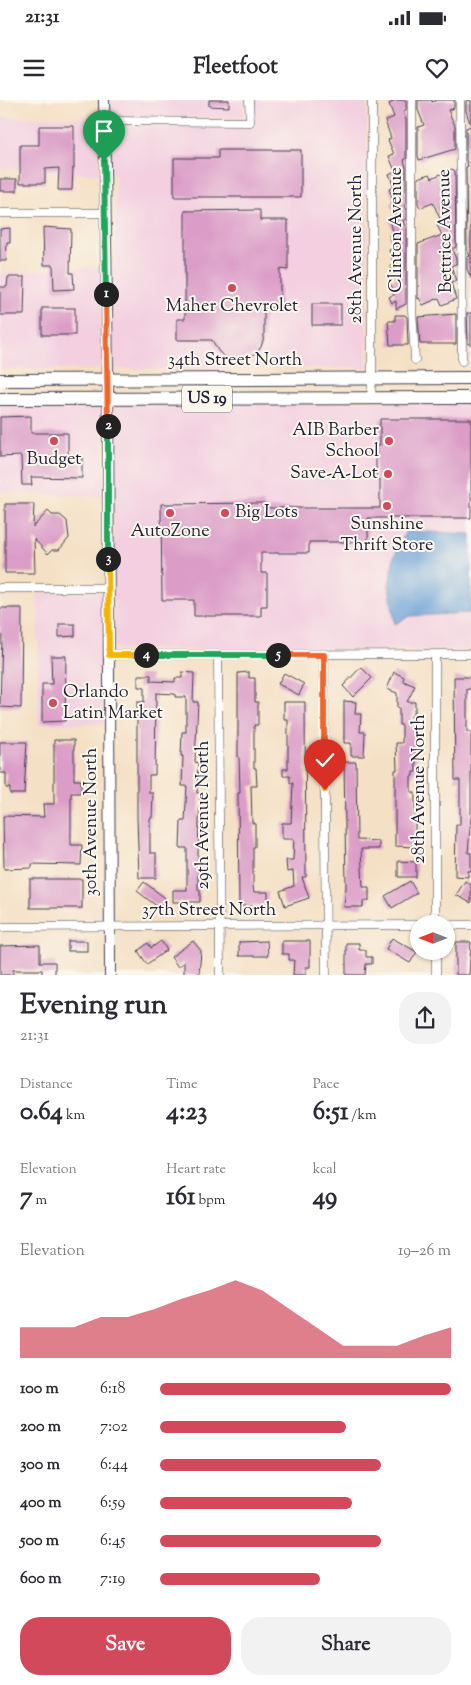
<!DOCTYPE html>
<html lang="en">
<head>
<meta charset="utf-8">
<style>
	body { margin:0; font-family:"Sorts Mill Goudy",serif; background:#f2f2f3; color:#2b2b33; height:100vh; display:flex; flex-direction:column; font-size:19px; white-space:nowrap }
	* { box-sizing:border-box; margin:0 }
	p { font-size:16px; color:#7c7c81 }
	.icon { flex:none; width:28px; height:28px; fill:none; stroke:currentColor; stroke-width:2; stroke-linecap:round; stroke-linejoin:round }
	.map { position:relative; height:875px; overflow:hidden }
	.drawer { display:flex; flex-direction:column; background:#fff; flex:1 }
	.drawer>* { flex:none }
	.needle { width:32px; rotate:270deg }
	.fabs { position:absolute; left:410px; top:815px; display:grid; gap:10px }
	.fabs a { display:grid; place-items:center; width:45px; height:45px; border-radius:50%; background:#fff; box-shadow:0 1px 4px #0004; font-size:25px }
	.pin { position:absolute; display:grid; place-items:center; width:42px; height:42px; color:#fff; margin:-51px -21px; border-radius:50% 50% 50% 0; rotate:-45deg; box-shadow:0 0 5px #0007 }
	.pin .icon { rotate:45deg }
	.km { position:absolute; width:25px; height:25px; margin:-12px; border-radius:50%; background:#222; color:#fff; font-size:14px; line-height:25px; text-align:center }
	.round { display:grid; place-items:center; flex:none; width:52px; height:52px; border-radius:20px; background:#f2f2f3 }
	.head { display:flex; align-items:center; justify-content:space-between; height:85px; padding:0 20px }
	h1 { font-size:28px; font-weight:800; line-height:38px }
	.metrics { display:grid; grid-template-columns:repeat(3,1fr); gap:8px; height:85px; padding:5px 20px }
	.metrics div { display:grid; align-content:center }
	.metrics b { font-size:25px; font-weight:800 }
	.metrics small { font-size:14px; font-weight:400 }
	.metrics p { font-size:14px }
	.chart { height:140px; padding:10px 20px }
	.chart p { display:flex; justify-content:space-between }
	.chart svg { width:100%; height:90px; margin-top:5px; fill:#d1495b; opacity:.7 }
	.button { display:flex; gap:10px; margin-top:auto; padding:10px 20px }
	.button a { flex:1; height:58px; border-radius:20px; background:#d1495b; color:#fff; font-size:20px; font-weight:800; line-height:58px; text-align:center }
	.button a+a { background:#f2f2f3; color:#2b2b33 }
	ul { padding:0 20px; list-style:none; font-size:16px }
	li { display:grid; grid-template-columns:80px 60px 1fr; align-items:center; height:38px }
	li i { height:12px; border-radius:6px; background:#d1495b }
	.status { display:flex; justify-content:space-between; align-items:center; height:35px; padding:0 25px; background:#fff; direction:ltr }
	.status svg { height:14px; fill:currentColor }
	header { display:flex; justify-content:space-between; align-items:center; height:65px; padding:0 20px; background:#fff; font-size:22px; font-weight:800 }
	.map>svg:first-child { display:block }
	.built { fill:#f3cfe0 }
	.water { fill:#669ed4; stroke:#446088 }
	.building { fill:#db9dc8 }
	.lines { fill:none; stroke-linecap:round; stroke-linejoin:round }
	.minor-casing { stroke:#423e50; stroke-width:9 }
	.tertiary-casing { stroke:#423e50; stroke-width:12 }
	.trunk-casing { stroke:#423e50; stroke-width:14 }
	.minor { stroke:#fff; stroke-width:8 }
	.tertiary { stroke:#fff; stroke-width:10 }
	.trunk { stroke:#fff; stroke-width:12 }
	.split-1-casing { stroke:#fff; stroke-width:10 }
	.split-2-casing { stroke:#fff; stroke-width:10 }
	.split-3-casing { stroke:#fff; stroke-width:10 }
	.split-4-casing { stroke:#fff; stroke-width:10 }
	.split-5-casing { stroke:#fff; stroke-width:10 }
	.split-6-casing { stroke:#fff; stroke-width:10 }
	.split-7-casing { stroke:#fff; stroke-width:10 }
	.split-1 { stroke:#22a559; stroke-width:6 }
	.split-2 { stroke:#f0652b; stroke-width:6 }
	.split-3 { stroke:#22a559; stroke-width:6 }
	.split-4 { stroke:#f5b400; stroke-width:6 }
	.split-5 { stroke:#22a559; stroke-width:6 }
	.split-6 { stroke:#f0652b; stroke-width:6 }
	.split-7 { stroke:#f5b400; stroke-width:6 }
	.poi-dot { fill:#d1495b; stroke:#fbf7ec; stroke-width:2 }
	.labels { text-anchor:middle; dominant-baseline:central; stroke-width:4; stroke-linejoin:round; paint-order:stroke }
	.shield { fill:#fbf7ec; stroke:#636270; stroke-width:1 }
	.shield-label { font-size:16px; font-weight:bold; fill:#22223b }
	.street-label { font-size:18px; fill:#22223b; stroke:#fbf7ec }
	.poi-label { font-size:18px; fill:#22223b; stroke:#fbf7ec }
</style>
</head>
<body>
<div class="status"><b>21:31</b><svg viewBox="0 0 49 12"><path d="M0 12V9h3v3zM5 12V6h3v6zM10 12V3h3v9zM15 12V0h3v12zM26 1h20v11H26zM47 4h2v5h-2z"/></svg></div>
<header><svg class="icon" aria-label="menu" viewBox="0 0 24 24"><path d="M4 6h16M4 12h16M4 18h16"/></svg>Fleetfoot<svg class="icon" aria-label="heart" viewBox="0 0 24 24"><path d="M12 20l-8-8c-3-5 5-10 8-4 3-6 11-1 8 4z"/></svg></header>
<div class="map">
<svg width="471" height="875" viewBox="0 0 471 875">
	<rect width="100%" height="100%" fill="#fbf7ec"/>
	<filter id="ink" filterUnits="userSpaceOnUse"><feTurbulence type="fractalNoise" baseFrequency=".02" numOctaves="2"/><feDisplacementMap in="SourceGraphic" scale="10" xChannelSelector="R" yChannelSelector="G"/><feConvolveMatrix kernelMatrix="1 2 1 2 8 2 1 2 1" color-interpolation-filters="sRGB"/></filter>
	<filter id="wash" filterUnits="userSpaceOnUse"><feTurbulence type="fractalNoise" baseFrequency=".0096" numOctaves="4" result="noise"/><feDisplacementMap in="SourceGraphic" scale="20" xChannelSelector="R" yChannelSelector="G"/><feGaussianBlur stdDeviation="1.12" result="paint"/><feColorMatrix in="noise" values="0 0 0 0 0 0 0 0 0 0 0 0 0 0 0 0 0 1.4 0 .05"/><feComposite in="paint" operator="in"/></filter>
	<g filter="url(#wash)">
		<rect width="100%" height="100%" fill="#f4e0c5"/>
		<!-- built -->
		<g class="built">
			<rect x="109" y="0" width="135" height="17"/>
			<path d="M254,0H367V268L113,269L111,166L115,165L116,75L109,74V26H254Z"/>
			<path d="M0,17L99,18V74L0,68Z"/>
			<path d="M101,167L103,269H0V173Z"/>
			<path d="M471,302V434L406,431L395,524L410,516L471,513V550L114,549L113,303Z"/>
			<path d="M103,303V396L0,392V304Z"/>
			<path d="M103,492L104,624H38V493Z"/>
		</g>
		<!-- water -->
		<path class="water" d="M406,431L471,434V513L410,516L395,524L389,485L394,457Z"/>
		<g id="blocks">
			<!-- building -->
			<g class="building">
				<path d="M209,0H229V7L209,6Z"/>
				<path d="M392,0H406V10L403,12L406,20V59L404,60L406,67V104L404,105L406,111V119L403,121L406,128V204L396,209V201L392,203L389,197L395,194L389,181L396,178L390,166L394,164L389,150L394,147L389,135L394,133L389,120L396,117L390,104L394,102L389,89L394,87L389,74L395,71L389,56L394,54L388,40L391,38L385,21L394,17L389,4L393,2Z"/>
				<path d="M418,0H432V2L437,0H454V8L448,10L455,26V49L419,60L418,56V27L424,25L418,10Z"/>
				<path d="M471,0V23H470L466,11V1Z"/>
				<path d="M39,26H74V68H73L72,90H58L59,68L45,69V83H20V45H39Z"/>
				<path d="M471,26V178L467,169V157L470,156L467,150L466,67L468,66L466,60V28Z"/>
				<path d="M218,50H301V97H174V58H218Z"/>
				<path d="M452,69L455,71L456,147L452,149L456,159V164L451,166L456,181L451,183L456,199L442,205L439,198L423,205L419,198L418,199V144L442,135L437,125L442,123L433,103L420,108L418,103V78L430,74L432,78Z"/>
				<rect x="0" y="79" width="17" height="12"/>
				<path d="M260,110V120H288V170L280,169V208H264V237L261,247L255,254L246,258L236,260L226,258L219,252L212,240H177V219H185V111Z"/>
				<path d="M43,127L71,129L70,173H73L74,189L54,190L53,165H44Z"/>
				<path d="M10,128V143H7L6,161H0V129Z"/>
				<path d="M8,177H25L24,215H0V187H7Z"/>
				<rect x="312" y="204" width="29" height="21"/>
				<rect x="42" y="208" width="33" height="27"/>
				<path d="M467,213H471V244H468Z"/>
				<path d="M456,214V244H420L418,217Z"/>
				<path d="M395,215H405L407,217L408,245H390L388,221H395Z"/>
				<path d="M31,316V333H68V358H82V378L31,377L32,385H22L21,356L0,357V317Z"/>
				<path d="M380,319H471V418H368V442H309V453H261V473H267V506H261V516H194V500H162L161,404L264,403V408H380V379H376V345H380Z"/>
				<path d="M5,404H34L33,427L48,411L52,415H60L67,421L69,438L59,450H52L48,454L34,439L35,473H5Z"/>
				<path d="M0,508H22L21,608L0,607L2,535L0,534Z"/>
				<path d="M59,524H75V536L59,537Z"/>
				<path d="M51,556H66L65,621L42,622V584H52Z"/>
				<path d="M361,567L372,578L353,597L343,586Z"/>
				<path d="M182,572L194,573L193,602H198L195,662L198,663L197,693H200L198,754V790H200V802H173V790H187V748H180L181,721H185L187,686H182L183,656H181L182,632H186V597H175V594L156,593L155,675H149V693H153L152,718H150V753H156V778H139L137,717V602H144V587H138V575H151V581L175,582V578H182Z"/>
				<path d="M249,572V578H255V602H258V625H254V668H256L257,686H251L252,723H255V747H253V786L254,792H268V806H239L238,693H240L239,657H238V573Z"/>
				<path d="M394,572L404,577L403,581L415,586L407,602H415V611H413V616H411V631H415L416,672H413V676H411V692H415V747L395,746V670H397L396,643H402V625H399V608H397V593L387,589Z"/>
				<path d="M284,573L304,584L299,595L278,584Z"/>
				<path d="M454,577H471V589H467V632H471V715L468,753H471V771H468V777L455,776L456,725H460V680H455Z"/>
				<path d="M344,601L356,602L355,614H361L360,632H365L364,656H351V643H344Z"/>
				<path d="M284,602H305L306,777H302L309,798L285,806L280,791L294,786L293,771L287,772L286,760H293L294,739H282V723H291L293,683H290V676H283V669H288V620H284Z"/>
				<path d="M54,640H74V680H81V693H71V745H82L81,765L32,764V768L4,769L3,716L44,717L43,704H54Z"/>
				<path d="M0,642H27L24,694H10V688H6V673H0Z"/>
				<path d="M344,662H356L357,740L379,741V749H361L363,787H369V801H363V807H344L346,787Z"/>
				<path d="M398,761L416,762V777H398Z"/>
				<rect x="30" y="779" width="52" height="29"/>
				<path d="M410,781L417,793L392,808L385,796Z"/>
				<path d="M465,781L471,785V803L456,795Z"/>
				<path d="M144,782L165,798L158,807L137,791Z"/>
				<path d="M392,838L417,852L410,863L386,849Z"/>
				<rect x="68" y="841" width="19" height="10"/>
				<path d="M161,841L167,850L147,864L138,851L148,843L151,848Z"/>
				<path d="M193,841L201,851L199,875H184V862L178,867L171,857Z"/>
				<path d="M267,841L268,856H239V842Z"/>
				<path d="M282,841H310V867H306V875H293L294,860H289V854H282Z"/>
				<path d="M456,842H471L469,875H456Z"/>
				<path d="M346,843H359V850H366V857H372V864H366L365,875H346Z"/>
				<path d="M40,845V862H55V875H42V870H13V875H0V846Z"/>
			</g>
		</g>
	</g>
	<g filter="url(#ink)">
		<use href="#blocks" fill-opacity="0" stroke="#423e50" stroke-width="1"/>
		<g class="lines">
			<!-- minor casing -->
			<g class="minor-casing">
				<g id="minor">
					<path d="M412,0V209L415,260"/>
					<path d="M460,0L462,261"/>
					<path d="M104,21L250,22L249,0"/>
					<path d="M0,113H104"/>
					<path d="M371,298L372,279V0"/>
					<path d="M0,488H108"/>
					<path d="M109,555L471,554"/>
					<path d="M218,555L220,875"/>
					<path d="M324,555L326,875"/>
					<path d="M435,555V824"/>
					<path d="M446,825H471"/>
					<path d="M0,827L419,825"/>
					<path d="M436,851V875"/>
				</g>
			</g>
			<!-- tertiary casing -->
			<g class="tertiary-casing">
				<path id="tertiary" d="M104,0L108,279L110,875"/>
			</g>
			<!-- trunk casing -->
			<g class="trunk-casing">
				<g id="trunk">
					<path d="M0,280L471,278"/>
					<path d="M0,299L471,298"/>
				</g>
			</g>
			<!-- minor -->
			<use href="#minor" class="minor"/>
			<!-- tertiary -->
			<use href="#tertiary" class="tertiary"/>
			<!-- trunk -->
			<use href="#trunk" class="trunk"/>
		</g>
	</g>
	<g class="lines" filter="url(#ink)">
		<!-- split-1 casing -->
		<g class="split-1-casing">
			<path id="split-1" d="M104,61L106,194"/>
		</g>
		<!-- split-2 casing -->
		<g class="split-2-casing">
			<path id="split-2" d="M106,194L108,326"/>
		</g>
		<!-- split-3 casing -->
		<g class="split-3-casing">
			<path id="split-3" d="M108,459V326"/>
		</g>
		<!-- split-4 casing -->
		<g class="split-4-casing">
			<path id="split-4" d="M108,459L109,555H146"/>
		</g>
		<!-- split-5 casing -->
		<g class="split-5-casing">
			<path id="split-5" d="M146,555H278"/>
		</g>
		<!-- split-6 casing -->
		<g class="split-6-casing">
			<path id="split-6" d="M278,555H324V642"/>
		</g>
		<!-- split-7 casing -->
		<g class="split-7-casing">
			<path id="split-7" d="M324,642L325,690"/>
		</g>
		<!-- split-1 -->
		<use href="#split-1" class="split-1"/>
		<!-- split-2 -->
		<use href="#split-2" class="split-2"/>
		<!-- split-3 -->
		<use href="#split-3" class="split-3"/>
		<!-- split-4 -->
		<use href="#split-4" class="split-4"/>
		<!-- split-5 -->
		<use href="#split-5" class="split-5"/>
		<!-- split-6 -->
		<use href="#split-6" class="split-6"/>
		<!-- split-7 -->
		<use href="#split-7" class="split-7"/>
	</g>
	<!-- markers -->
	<g class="poi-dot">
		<circle cx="232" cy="188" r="5"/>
		<circle cx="54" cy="341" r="5"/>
		<circle cx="389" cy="341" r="5"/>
		<circle cx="388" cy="374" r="5"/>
		<circle cx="387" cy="406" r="5"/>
		<circle cx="170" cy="413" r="5"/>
		<circle cx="225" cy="413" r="5"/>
		<circle cx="53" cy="603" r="5"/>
	</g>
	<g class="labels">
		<!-- shield labels -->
		<rect class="shield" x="182" y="285.5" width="50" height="27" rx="4"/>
		<g class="shield-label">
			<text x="207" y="299">US 19</text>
		</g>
		<!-- street labels -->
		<g class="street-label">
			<text transform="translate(397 130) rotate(-90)">Clinton Avenue</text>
			<text transform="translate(446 131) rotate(-91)">Bettrice Avenue</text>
			<text transform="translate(357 149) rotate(-90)">28th Avenue North</text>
			<text x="235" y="261">34th Street North</text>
			<text transform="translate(420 689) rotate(-90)">28th Avenue North</text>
			<text transform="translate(204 715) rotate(-90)">29th Avenue North</text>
			<text transform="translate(92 722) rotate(-90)">30th Avenue North</text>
			<text x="209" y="811">37th Street North</text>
		</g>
		<!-- poi labels -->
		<g class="poi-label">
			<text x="232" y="207">Maher Chevrolet</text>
			<text x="379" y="331" text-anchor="end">AIB Barber<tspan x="379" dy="21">School</tspan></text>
			<text x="54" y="360">Budget</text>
			<text x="378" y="374" text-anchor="end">Save-A-Lot</text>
			<text x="235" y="413" text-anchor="start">Big Lots</text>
			<text x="387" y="425">Sunshine<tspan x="387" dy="21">Thrift Store</tspan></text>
			<text x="170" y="432">AutoZone</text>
			<text x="63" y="593" text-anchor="start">Orlando<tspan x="63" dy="21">Latin Market</tspan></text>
		</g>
	</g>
</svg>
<div class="fabs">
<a><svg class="needle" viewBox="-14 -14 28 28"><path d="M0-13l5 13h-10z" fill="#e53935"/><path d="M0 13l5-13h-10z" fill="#7c7c81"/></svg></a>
</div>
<div class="pin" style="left:104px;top:61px;background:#1e9e55"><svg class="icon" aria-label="arrive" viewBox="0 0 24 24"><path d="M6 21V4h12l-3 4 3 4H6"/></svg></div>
<div class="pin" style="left:325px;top:690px;background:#d93025"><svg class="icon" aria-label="check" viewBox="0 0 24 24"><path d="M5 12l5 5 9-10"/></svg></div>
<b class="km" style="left:106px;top:194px">1</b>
<b class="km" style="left:108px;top:326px">2</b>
<b class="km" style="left:108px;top:459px">3</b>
<b class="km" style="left:146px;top:555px">4</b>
<b class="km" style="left:278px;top:555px">5</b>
</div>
<section class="drawer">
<div class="head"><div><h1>Evening run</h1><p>21:31</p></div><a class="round"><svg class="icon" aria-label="share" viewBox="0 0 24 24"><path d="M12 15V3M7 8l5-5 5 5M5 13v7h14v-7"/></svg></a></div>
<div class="metrics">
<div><p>Distance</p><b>0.64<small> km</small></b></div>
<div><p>Time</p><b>4:23</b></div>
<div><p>Pace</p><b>6:51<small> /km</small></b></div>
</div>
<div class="metrics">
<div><p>Elevation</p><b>7<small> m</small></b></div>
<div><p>Heart rate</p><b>161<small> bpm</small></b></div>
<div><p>kcal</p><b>49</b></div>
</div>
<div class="chart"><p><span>Elevation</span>19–26 m</p>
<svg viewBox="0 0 160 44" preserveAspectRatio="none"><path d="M0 44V29L10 29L20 29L30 24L40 24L50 20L60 15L70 11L80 6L90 11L100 20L110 29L120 38L130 38L140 38L150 33L160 29V44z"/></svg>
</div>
<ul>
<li><b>100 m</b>6:18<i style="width:100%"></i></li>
<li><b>200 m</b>7:02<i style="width:64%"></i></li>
<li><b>300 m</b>6:44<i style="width:76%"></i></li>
<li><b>400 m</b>6:59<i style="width:66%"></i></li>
<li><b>500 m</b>6:45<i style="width:76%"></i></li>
<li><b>600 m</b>7:19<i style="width:55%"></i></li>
</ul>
<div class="button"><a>Save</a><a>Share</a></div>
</section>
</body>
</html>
